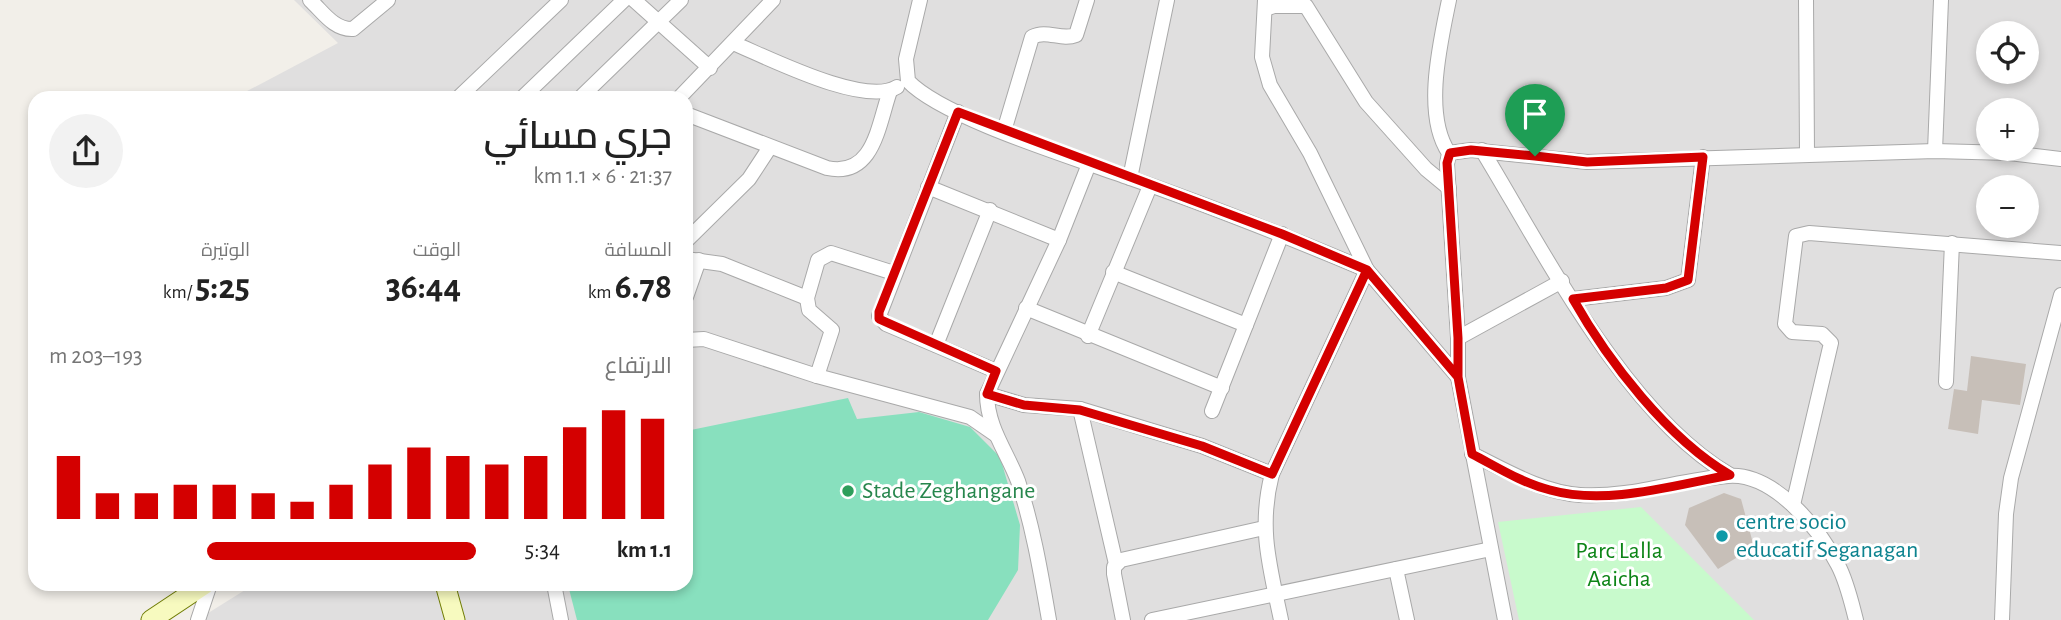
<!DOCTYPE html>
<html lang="ar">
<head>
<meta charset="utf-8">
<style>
	body { margin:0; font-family:"Alegreya Sans",Cairo,sans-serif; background:#f2f2f2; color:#222; direction:rtl; height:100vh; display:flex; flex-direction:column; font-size:26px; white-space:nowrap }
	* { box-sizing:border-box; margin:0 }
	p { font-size:23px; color:#767676 }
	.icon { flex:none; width:38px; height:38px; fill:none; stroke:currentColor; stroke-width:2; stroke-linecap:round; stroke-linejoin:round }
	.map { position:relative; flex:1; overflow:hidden; direction:ltr }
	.drawer { position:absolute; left:28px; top:91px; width:665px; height:500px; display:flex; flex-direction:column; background:#fff; border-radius:21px; box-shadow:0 4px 10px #0003; direction:rtl }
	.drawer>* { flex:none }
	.controls { position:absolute; left:1976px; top:21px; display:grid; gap:14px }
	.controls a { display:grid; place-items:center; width:63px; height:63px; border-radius:50%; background:#fff; box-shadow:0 4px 10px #0003; font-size:35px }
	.pin { position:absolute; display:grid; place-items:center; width:60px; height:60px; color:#fff; margin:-72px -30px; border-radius:50% 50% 50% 0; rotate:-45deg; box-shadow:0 0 7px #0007 }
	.pin .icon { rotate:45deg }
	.round { display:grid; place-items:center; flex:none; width:74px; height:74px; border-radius:37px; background:#f2f2f2 }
	.overview { display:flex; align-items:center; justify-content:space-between; height:119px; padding:0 21px }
	h1 { font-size:38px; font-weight:600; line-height:52px }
	.figures { display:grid; grid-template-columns:repeat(3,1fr); gap:10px; height:119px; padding:7px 21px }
	.figures div { display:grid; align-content:center }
	.figures b { font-size:35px; font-weight:600 }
	.figures small { font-size:19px; font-weight:400 }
	.figures p { font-size:19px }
	.chart { height:196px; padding:14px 21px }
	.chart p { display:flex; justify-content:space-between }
	.chart svg { width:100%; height:126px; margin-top:7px; stroke:#d40000; stroke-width:6 }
	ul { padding:0 21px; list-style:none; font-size:23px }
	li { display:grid; grid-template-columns:112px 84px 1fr; align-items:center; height:52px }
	li i { height:18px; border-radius:9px; background:#d40000 }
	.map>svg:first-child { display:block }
	.residential { fill:#e0dfdf; fill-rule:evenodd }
	.park { fill:#c8facc }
	.pitch { fill:#88e0be }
	.building { fill:#c7bfb8 }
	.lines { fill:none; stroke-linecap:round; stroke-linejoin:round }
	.street-casing { stroke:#a9a9a9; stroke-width:16 }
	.secondary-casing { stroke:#707d05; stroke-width:21 }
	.street { stroke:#fff; stroke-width:14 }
	.secondary { stroke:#f7fabf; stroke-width:19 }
	.route-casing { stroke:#fff; stroke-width:14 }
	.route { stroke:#d40000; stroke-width:9 }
	.leisure-dot { fill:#2e9e5b; stroke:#fff; stroke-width:2.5 }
	.culture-dot { fill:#0f9aa8; stroke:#fff; stroke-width:2.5 }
	.labels { text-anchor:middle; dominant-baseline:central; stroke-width:6; stroke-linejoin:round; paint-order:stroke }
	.leisure-label { font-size:24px; fill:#27864d; stroke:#fff; text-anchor:start }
	.culture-label { font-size:24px; fill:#0d838f; stroke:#fff; text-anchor:start }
	.park-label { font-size:24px; fill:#0c8416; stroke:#fff }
</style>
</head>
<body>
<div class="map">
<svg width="2061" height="620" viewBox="0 0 2061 620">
	<rect width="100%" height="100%" fill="#f2efe9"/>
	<!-- residential -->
	<path class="residential" d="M294,0H2061V620H197L253,585L686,584V98H234L338,43ZM1988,33H2026V72H1988ZM1988,110H2026V149H1988ZM1988,187H2026V226H1988Z"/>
	<!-- park -->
	<path class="park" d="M1641,507L1754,620H1519L1498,522Z"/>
	<!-- pitch -->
	<path class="pitch" d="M848,398L857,419L919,412L970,427L1000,457L1020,525L1018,570L988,620H577L568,585L686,584V431Z"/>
	<!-- building -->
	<g class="building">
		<path d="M1971,356L2026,364L2020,405L1982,400L1978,434L1948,429L1954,389L1967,391Z"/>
		<path d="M1724,493L1741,499L1754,547L1718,569L1685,525L1689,508Z"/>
	</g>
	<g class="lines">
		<!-- street casing -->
		<g class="street-casing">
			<g id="street">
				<path d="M310,0C323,12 334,30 353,29L388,0"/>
				<path d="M634,0L710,68"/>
				<path d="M920,0L906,59L908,81C943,118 1075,158 1127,177C1208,205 1288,237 1367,270"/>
				<path d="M1265,0L1262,57L1270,85L1310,153L1367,270L1458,377"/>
				<path d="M1449,0C1440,44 1423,115 1449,153L1447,164L1458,338V377L1505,620"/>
				<path d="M1806,0L1807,153"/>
				<path d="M1265,9L1274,6H1306L1366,102L1426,169L1449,188"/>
				<path d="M733,43C767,57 864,107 897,87"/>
				<path d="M458,98L561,0"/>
				<path d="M522,98L624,0"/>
				<path d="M580,98L681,0"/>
				<path d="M679,98L773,0"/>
				<path d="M958,112L879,316L886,324L996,371"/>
				<path d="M686,114L827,168C874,178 878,125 890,91"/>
				<path d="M1004,131L1032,37C1047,29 1061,41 1076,35L1087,0"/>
				<path d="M1482,150C1544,252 1626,415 1730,475"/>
				<path d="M1935,151L1941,0"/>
				<path d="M1449,153L1471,150L1587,162L1935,151L2009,153L2061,159"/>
				<path d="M1130,178L1167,0"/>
				<path d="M928,187L1059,240"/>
				<path d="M686,241L749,179L770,147"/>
				<path d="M686,259L722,264L807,298"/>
				<path d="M1113,272L1246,325"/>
				<path d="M686,297L699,260"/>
				<path d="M1573,299L1666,288L1688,280L1703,157"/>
				<path d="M1026,308L1222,388"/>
				<path d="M1088,336L1150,186"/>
				<path d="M1458,338L1562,281"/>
				<path d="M686,340L704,339L817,376L832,330L809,310L807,298L818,260L831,253L894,273"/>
				<path d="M936,345L990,210"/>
				<path d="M817,376L970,417L996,435"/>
				<path d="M1946,382L1952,243"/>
				<path d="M987,394L1024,405L1080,409L1202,446L1272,474"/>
				<path d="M1080,409L1116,564"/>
				<path d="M1212,411L1282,234"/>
				<path d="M1472,454C1507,471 1541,492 1580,495C1631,498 1678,480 1728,476C1773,472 1819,528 1838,565C1847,582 1851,601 1856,620"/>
				<path d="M1793,505L1831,343L1822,334L1792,332L1785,324L1796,236L1809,233L2061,253"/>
				<path d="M1396,569L1407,620"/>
				<path d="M554,584L561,620"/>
				<path d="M198,620L210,584"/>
				<path d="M1049,620C1041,574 1033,526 1018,481C1007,452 987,427 987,394L1059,240L1089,164"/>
				<path d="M1123,620L1114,574V567L1121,560L1264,528"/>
				<path d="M1152,620L1491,549"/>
				<path d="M1281,620C1270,567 1258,528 1272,474L1367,270"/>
				<path d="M2002,620L2006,514L2011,478L2061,295"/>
			</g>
		</g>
		<!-- secondary casing -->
		<g class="secondary-casing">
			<g id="secondary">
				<path d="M445,584L455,620"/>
				<path d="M151,620L205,584"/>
			</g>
		</g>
		<!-- street -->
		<use href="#street" class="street"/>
		<!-- secondary -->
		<use href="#secondary" class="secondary"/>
	</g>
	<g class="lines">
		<!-- route casing -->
		<g class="route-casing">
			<path id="route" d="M1535,156L1471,150L1450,153L1447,163L1458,338V377L1367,270L1282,234L958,112L879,312V319L996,371L987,394L1024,405L1080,410L1202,446L1272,474L1367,270L1458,377L1472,454C1497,467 1522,483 1550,490C1607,506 1674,485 1730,475C1668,439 1608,361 1573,299L1666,288L1688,280L1703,157L1587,162L1535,156"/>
		</g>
		<!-- route -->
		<use href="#route" class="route"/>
	</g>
	<!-- markers -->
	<circle class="leisure-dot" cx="848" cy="491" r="7"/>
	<circle class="culture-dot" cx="1722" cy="536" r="7"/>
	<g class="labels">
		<!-- leisure labels -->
		<g class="leisure-label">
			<text x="862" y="491">Stade Zeghangane</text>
		</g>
		<!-- culture labels -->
		<g class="culture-label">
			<text x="1736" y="522">centre socio<tspan x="1736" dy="28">educatif Seganagan</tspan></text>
		</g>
		<!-- park labels -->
		<g class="park-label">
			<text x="1619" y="551">Parc Lalla<tspan x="1619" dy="28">Aaicha</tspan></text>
		</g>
	</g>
</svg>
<div class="controls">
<a><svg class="icon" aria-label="locate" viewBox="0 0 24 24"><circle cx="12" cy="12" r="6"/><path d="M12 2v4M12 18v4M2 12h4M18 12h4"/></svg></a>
<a>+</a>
<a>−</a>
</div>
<div class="pin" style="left:1535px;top:156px;background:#1e9e55"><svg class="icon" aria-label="arrive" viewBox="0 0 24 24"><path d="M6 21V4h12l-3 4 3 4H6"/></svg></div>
<section class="drawer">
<div class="overview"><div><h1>جري مسائي</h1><p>21:37 · 6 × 1.1 km</p></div><a class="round"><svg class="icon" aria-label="share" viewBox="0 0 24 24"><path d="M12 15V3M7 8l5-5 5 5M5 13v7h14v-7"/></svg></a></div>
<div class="figures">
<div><p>المسافة</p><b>6.78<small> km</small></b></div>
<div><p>الوقت</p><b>36:44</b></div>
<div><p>الوتيرة</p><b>5:25<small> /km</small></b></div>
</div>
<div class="chart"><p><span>الارتفاع</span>193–203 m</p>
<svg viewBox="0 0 160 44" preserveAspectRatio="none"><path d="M5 44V22M15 44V35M25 44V35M35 44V32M45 44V32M55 44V35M65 44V38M75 44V32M85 44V25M95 44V19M105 44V22M115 44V25M125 44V22M135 44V12M145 44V6M155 44V9"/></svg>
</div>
<ul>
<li><b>1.1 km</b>5:34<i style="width:63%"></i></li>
</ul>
</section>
</div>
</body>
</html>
